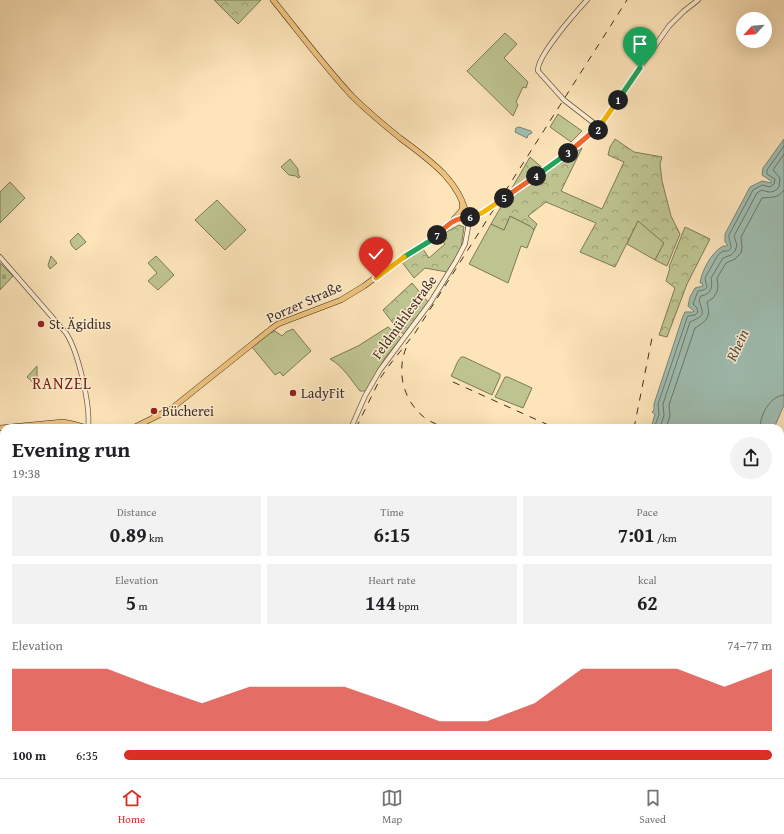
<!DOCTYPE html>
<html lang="en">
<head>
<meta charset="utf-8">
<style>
	body { margin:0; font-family:"Gentium Book Plus",serif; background:#f2f2f2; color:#202124; height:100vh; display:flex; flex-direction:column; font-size:15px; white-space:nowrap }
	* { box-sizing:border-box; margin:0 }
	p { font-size:13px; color:#757577 }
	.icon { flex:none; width:22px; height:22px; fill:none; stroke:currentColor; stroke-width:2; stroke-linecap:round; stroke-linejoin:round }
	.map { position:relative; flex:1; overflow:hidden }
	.side { position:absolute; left:0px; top:424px; width:784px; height:354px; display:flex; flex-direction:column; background:#fff; border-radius:12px 12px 0 0; box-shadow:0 4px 16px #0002 }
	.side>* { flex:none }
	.needle { width:26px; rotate:244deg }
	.controls { position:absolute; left:736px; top:12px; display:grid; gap:8px }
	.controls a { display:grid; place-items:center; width:36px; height:36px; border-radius:50%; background:#fff; box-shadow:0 4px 16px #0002; font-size:20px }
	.pin { position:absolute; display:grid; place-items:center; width:34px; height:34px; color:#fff; margin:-41px -17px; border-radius:50% 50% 50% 0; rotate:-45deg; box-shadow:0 0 4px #0007 }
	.pin .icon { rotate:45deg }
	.km { position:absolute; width:20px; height:20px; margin:-10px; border-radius:50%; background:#222; color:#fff; font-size:11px; line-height:20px; text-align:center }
	.round { display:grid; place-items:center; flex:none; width:42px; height:42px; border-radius:21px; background:#f2f2f2 }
	.summary { display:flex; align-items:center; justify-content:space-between; height:68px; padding:0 12px }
	h1 { font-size:22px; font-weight:800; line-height:30px }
	.figures { display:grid; grid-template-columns:repeat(3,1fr); gap:6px; height:68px; padding:4px 12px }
	.figures div { display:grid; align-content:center; border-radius:0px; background:#f2f2f2; text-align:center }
	.figures b { font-size:20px; font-weight:800 }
	.figures small { font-size:11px; font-weight:400 }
	.figures p { font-size:11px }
	.chart { height:112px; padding:8px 12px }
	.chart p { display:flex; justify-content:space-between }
	.chart svg { width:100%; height:72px; margin-top:4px; fill:#d93025; opacity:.7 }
	ul { padding:0 12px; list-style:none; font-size:13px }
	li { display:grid; grid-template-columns:64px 48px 1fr; align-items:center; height:30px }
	li i { height:10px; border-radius:5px; background:#d93025 }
	.tab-bar { display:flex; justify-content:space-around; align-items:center; height:56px; border-top:1px solid #e0e0e0; background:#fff; font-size:11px; color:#757577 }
	.tab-bar a { display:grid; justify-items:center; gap:2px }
	.tab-bar .on { color:#d93025 }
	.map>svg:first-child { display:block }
	.green { fill:#bec490; stroke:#7e795a }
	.forest { fill:url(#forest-crowns); stroke:#7e795a }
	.cemetery { fill:url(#cemetery-stones); stroke:#7e795a }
	.water { fill:#9fbeb2; stroke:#798479 }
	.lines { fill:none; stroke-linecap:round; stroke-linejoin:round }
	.shore { stroke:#6f766a; stroke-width:1 }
	.minor-casing { stroke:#6e5c48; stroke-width:5.5 }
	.major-casing { stroke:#3f2e23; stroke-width:6 }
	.minor { stroke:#feedd2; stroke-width:4 }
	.major { stroke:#eec27c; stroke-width:5 }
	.rail { stroke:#3f2e23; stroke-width:1; stroke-dasharray:7 7; stroke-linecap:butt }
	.split-1-casing { stroke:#fff; stroke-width:8 }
	.split-2-casing { stroke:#fff; stroke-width:8 }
	.split-3-casing { stroke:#fff; stroke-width:8 }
	.split-4-casing { stroke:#fff; stroke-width:8 }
	.split-5-casing { stroke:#fff; stroke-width:8 }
	.split-6-casing { stroke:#fff; stroke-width:8 }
	.split-7-casing { stroke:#fff; stroke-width:8 }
	.split-8-casing { stroke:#fff; stroke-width:8 }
	.split-9-casing { stroke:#fff; stroke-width:8 }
	.split-1 { stroke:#22a559; stroke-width:5 }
	.split-2 { stroke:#f5b400; stroke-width:5 }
	.split-3 { stroke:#f0652b; stroke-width:5 }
	.split-4 { stroke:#22a559; stroke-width:5 }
	.split-5 { stroke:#f0652b; stroke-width:5 }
	.split-6 { stroke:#f5b400; stroke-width:5 }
	.split-7 { stroke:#f0652b; stroke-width:5 }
	.split-8 { stroke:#22a559; stroke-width:5 }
	.split-9 { stroke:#f5b400; stroke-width:5 }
	.poi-dot { fill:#8f2418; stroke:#feedd2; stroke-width:1.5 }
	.labels { text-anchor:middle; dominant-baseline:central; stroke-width:3; stroke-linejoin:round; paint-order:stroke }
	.street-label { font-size:14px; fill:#3f2e23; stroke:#feedd2 }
	.poi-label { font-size:14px; fill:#3f2e23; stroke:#feedd2; text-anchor:start }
	.water-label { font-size:15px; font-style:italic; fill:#575247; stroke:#feedd2 }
	.quarter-label { font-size:16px; letter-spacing:1px; fill:#7a1f14; stroke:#feedd2 }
</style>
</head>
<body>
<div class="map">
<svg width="784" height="778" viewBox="0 0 784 778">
	<defs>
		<pattern id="forest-crowns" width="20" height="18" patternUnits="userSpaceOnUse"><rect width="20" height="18" fill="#bec490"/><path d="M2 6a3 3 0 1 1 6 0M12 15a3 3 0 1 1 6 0" fill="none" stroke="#9ca075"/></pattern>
		<pattern id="cemetery-stones" width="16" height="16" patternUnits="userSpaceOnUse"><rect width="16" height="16" fill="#bec490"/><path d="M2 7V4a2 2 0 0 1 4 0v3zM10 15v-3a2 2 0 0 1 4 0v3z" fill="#9ca075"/></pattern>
	</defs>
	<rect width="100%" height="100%" fill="#fde4b9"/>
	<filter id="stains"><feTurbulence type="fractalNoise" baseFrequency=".005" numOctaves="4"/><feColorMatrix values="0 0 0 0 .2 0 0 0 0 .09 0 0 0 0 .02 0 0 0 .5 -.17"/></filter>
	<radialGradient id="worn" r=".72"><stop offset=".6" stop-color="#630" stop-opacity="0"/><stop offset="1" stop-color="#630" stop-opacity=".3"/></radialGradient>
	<!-- green -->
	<g class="green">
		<path d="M505,33L517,44L504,58L528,82L526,88L523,87L516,102L518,105L513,116L467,71Z"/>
		<path d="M558,114L582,131L571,142L550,127Z"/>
		<path d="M290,159L298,169V174L300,177L298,178L296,176L289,175L281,167Z"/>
		<path d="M10,182L25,198L0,223V192Z"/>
		<path d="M217,200L246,230L225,250L195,220Z"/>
		<path d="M510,216L530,226L534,230L527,248L521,246L508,283L469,264L491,224L504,230Z"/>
		<path d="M638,220L664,243L655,260L627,244Z"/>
		<path d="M78,233L86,242L76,250L72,246L70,241Z"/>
		<path d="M51,256L57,263L50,269L48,265Z"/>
		<path d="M156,256L174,275L158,290L148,281L157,273L148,263Z"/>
		<path d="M388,327L401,338L385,358L366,391H360C351,380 343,366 330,359L358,346Z"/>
		<path d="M293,329L311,351L283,376L280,372L275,375L252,347L268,334L275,331L282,336L286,332Z"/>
		<path d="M461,357H464L500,374V377L492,395L451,376C455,370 456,362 461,357Z"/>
		<path d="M37,366V386L27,377Z"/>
		<path d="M505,377H508L532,388L523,408L495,397Z"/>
		<rect x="0" y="627" width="4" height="110"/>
	</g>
	<!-- forest -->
	<g class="forest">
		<path d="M214,0H261L238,24Z"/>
		<path d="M615,139L634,152L662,157L660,164L662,181L671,216L680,234L667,266L655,260L664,243L638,221L615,267L580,252L596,223L546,202L528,216L537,224L534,230L530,226L510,216L504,230L491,224L530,157L547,172L582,148L561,191L602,209L624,162L608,155L610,147Z"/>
		<path d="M459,225L464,227L461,248L447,272L425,268L414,278L402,262L423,249L429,258L445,244L440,238L448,231Z"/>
		<path d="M685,227L710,239L687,284L667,337L659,335L675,288L666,281L670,268L669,267Z"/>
		<path d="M412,283L428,302L404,334L399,331L383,310Z"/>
		<path d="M784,458V686L780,660V478Z"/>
		<path d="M525,774H549V778H527Z"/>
	</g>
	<!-- cemetery -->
	<path class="cemetery" d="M0,263L13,276L0,290Z"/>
	<!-- water -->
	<g class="water">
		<path d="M519,127L531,131L532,133L528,135L527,138L515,132L516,128Z"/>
		<path d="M784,139V405L774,428H647L648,426L652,425L655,414L652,412L654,410V404L683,316L685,312H693L694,311L688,306L690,297L695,288L703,286L702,283H700C702,270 711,253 723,246H727V244L725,242V234L750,187L762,181L771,183V181L762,175L763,168Z"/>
		<path d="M657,774H769L771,778H654Z"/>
	</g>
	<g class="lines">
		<!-- shore -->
		<g class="shore">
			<path d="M654,428L659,415L658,404L687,318L688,316L695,315L698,312L697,308L693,304L698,291C711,289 706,287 705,278L718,255L723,251C737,252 728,242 729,235L753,190L762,185L770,187L774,184L775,179L767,174V170L784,146"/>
			<path d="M660,428L664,415L663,404L690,322C705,315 704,316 699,300L701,296C711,294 713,288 711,278L723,258L731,255L735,251L737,245L734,236L757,193L762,190C769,193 774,193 779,187L780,178L773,170L784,154"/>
			<path d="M666,428L670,416L669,405L695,328C707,321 711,317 707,302L713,298L717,292L718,286L717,278L726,263L735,259L741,253L742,247L741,237L762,198C771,197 778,199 784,190"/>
			<path d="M760,428C760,415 770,396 784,395"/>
		</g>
		<!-- minor casing -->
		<g class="minor-casing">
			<g id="minor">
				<path d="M587,0C576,12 536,57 538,71L564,100L595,124"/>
				<path d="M601,123L669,26L684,11L698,0"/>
				<path d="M596,129L599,130L602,129L603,126L601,123"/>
				<path d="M0,257L66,333C78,351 91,406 88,428"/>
				<path d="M351,428L365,396L380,370L430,303L456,261L465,244L468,228L467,217L478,215L499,201L572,150L596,129"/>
				<path d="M461,774L462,778"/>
			</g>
		</g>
		<!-- major casing -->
		<g class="major-casing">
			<g id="major">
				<path d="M454,219L462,210V204"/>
				<path d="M0,428L63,422L73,424L87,428"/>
				<path d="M133,428L171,409L271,329L278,324L341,300L364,286L406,255L430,241L452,221L467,217C460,180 428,159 400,138C384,125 367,111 352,96C324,66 299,32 273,0"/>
			</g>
		</g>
		<!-- minor -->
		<use href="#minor" class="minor"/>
		<!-- major -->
		<use href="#major" class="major"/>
		<!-- rail -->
		<g class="rail">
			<path d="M406,348C396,373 404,402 425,418C431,422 438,425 444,428"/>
			<path d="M453,382L555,428"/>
			<path d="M356,428L381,377L391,363L415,333L627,0"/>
			<path d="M634,428L653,333"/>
		</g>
	</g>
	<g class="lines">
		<!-- split-1 casing -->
		<g class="split-1-casing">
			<path id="split-1" d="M618,100L640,68"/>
		</g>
		<!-- split-2 casing -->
		<g class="split-2-casing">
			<path id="split-2" d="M598,130L602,128L603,126L602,123L618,100"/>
		</g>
		<!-- split-3 casing -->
		<g class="split-3-casing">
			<path id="split-3" d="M568,153L596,129L598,130"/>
		</g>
		<!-- split-4 casing -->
		<g class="split-4-casing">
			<path id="split-4" d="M536,176L568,153"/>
		</g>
		<!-- split-5 casing -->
		<g class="split-5-casing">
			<path id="split-5" d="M504,198L536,176"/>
		</g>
		<!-- split-6 casing -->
		<g class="split-6-casing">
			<path id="split-6" d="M470,217L482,213L504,198"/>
		</g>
		<!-- split-7 casing -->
		<g class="split-7-casing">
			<path id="split-7" d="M437,235C449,224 452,219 470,217"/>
		</g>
		<!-- split-8 casing -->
		<g class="split-8-casing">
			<path id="split-8" d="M404,257L430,241L437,235"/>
		</g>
		<!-- split-9 casing -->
		<g class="split-9-casing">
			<path id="split-9" d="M376,278L404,257"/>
		</g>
		<!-- split-1 -->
		<use href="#split-1" class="split-1"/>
		<!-- split-2 -->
		<use href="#split-2" class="split-2"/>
		<!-- split-3 -->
		<use href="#split-3" class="split-3"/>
		<!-- split-4 -->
		<use href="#split-4" class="split-4"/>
		<!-- split-5 -->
		<use href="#split-5" class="split-5"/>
		<!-- split-6 -->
		<use href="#split-6" class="split-6"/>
		<!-- split-7 -->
		<use href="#split-7" class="split-7"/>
		<!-- split-8 -->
		<use href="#split-8" class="split-8"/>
		<!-- split-9 -->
		<use href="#split-9" class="split-9"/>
	</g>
	<!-- markers -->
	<g class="poi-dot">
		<circle cx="41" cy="324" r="4"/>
		<circle cx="293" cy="393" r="4"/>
		<circle cx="154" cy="411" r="4"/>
	</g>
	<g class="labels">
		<!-- street labels -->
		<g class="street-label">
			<text transform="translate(304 302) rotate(-24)">Porzer Straße</text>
			<text transform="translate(404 317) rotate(-54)">Feldmühlestraße</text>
		</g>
		<!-- poi labels -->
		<g class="poi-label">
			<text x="49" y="324">St. Ägidius</text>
			<text x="301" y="393">LadyFit</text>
			<text x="162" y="411">Bücherei</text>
		</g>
		<!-- water labels -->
		<g class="water-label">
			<text transform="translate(737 345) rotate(-65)">Rhein</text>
		</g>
		<!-- quarter labels -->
		<g class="quarter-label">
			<text x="62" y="383">RANZEL</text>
		</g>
	</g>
	<rect width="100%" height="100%" filter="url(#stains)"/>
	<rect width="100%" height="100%" fill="url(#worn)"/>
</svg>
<div class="controls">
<a><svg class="needle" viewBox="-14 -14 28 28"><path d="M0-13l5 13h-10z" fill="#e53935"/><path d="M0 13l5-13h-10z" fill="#757577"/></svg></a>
</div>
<div class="pin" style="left:640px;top:68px;background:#1e9e55"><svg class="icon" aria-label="arrive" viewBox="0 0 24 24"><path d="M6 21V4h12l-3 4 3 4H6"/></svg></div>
<div class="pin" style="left:376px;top:278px;background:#d93025"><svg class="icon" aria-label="check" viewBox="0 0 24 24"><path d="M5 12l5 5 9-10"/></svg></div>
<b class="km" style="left:618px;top:100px">1</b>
<b class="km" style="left:598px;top:130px">2</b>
<b class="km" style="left:568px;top:153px">3</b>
<b class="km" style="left:536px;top:176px">4</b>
<b class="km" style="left:504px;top:198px">5</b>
<b class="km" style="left:470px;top:217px">6</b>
<b class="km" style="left:437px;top:235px">7</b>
<section class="side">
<div class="summary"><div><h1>Evening run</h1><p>19:38</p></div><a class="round"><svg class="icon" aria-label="share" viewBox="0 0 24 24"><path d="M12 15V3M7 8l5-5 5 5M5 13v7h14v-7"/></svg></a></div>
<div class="figures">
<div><p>Distance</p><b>0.89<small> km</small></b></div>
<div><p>Time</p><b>6:15</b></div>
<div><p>Pace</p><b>7:01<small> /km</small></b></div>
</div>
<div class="figures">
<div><p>Elevation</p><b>5<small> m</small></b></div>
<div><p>Heart rate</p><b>144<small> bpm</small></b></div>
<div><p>kcal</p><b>62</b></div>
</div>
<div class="chart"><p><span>Elevation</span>74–77 m</p>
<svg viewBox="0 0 160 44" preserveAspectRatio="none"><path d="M0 44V6L10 6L20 6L30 17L40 27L50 17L60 17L70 17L80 27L90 38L100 38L110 27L120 6L130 6L140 6L150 17L160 6V44z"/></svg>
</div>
<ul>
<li><b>100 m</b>6:35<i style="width:100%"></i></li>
</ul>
</section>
</div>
<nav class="tab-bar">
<a class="on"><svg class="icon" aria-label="home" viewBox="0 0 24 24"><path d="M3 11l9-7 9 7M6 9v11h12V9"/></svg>Home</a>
<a><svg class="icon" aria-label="map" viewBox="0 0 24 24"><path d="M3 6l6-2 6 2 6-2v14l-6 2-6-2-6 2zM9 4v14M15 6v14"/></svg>Map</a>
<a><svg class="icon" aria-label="saved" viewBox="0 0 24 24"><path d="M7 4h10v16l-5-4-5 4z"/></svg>Saved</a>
</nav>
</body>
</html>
